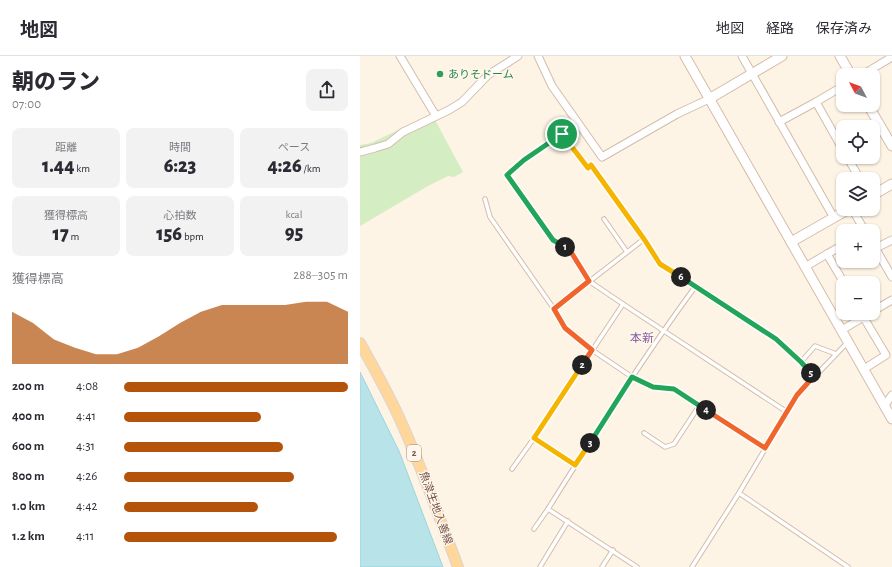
<!DOCTYPE html>
<html lang="ja">
<head>
<meta charset="utf-8">
<style>
	body { margin:0; font-family:"Alegreya Sans","Noto Sans JP",sans-serif; background:#f2f2f3; color:#2b2b33; height:100vh; display:flex; flex-direction:column; font-size:15px; white-space:nowrap }
	* { box-sizing:border-box; margin:0 }
	p { font-size:13px; color:#7c7c81 }
	.icon { flex:none; width:22px; height:22px; fill:none; stroke:currentColor; stroke-width:2; stroke-linecap:round; stroke-linejoin:round }
	.map { position:relative; flex:1; overflow:hidden }
	.details { display:flex; flex-direction:column; background:#fff; width:360px }
	.details>* { flex:none }
	.needle { width:26px; rotate:311deg }
	.fabs { position:absolute; left:476px; top:12px; display:grid; gap:8px }
	.fabs a { display:grid; place-items:center; width:44px; height:44px; border-radius:8px; background:#fff; box-shadow:0 1px 3px #0004; font-size:20px }
	.pin { position:absolute; display:grid; place-items:center; width:34px; height:34px; color:#fff; margin:-17px; border:2px solid #fff; border-radius:50%; box-shadow:0 1px 4px #0007 }
	.km { position:absolute; width:20px; height:20px; margin:-10px; border-radius:50%; background:#222; color:#fff; font-size:11px; line-height:20px; text-align:center }
	.round { display:grid; place-items:center; flex:none; width:42px; height:42px; border-radius:8px; background:#f2f2f3 }
	.summary { display:flex; align-items:center; justify-content:space-between; height:68px; padding:0 12px }
	h1 { font-size:22px; font-weight:800; line-height:30px }
	.stats { display:grid; grid-template-columns:repeat(3,1fr); gap:6px; height:68px; padding:4px 12px }
	.stats div { display:grid; align-content:center; border-radius:8px; background:#f2f2f3; text-align:center }
	.stats b { font-size:20px; font-weight:800 }
	.stats small { font-size:11px; font-weight:400 }
	.stats p { font-size:11px }
	.chart { height:112px; padding:8px 12px }
	.chart p { display:flex; justify-content:space-between }
	.chart svg { width:100%; height:72px; margin-top:4px; fill:#b45309; opacity:.7 }
	ul { padding:0 12px; list-style:none; font-size:13px }
	li { display:grid; grid-template-columns:64px 48px 1fr; align-items:center; height:30px }
	li i { height:10px; border-radius:5px; background:#b45309 }
	header { display:flex; align-items:center; gap:24px; box-sizing:border-box; height:56px; padding:0 20px; background:#fff; border-bottom:1px solid #e1e1e2 }
	header strong { font-size:19px }
	nav { display:flex; gap:22px; margin-inline-start:auto; font-size:14px }
	main { display:flex; flex:1; min-height:0 }
	.map>svg:first-child { display:block }
	.green { fill:#d4edc2 }
	.water { fill:#b8e3e9; stroke:#9dd4dc }
	.lines { fill:none; stroke-linecap:round; stroke-linejoin:round }
	.lane-casing { stroke:#d3bdad; stroke-width:5.5 }
	.street-casing { stroke:#d3bdad; stroke-width:9 }
	.secondary-casing { stroke:#d6bdaa; stroke-width:11 }
	.primary-casing { stroke:#dcd4cf; stroke-width:12 }
	.lane { stroke:#fff; stroke-width:3.5 }
	.street { stroke:#fff; stroke-width:7 }
	.secondary { stroke:#fff; stroke-width:9 }
	.primary { stroke:#ffd79b; stroke-width:10 }
	.split-1-casing { stroke:#fff; stroke-width:8 }
	.split-2-casing { stroke:#fff; stroke-width:8 }
	.split-3-casing { stroke:#fff; stroke-width:8 }
	.split-4-casing { stroke:#fff; stroke-width:8 }
	.split-5-casing { stroke:#fff; stroke-width:8 }
	.split-6-casing { stroke:#fff; stroke-width:8 }
	.split-7-casing { stroke:#fff; stroke-width:8 }
	.split-1 { stroke:#22a559; stroke-width:5 }
	.split-2 { stroke:#f0652b; stroke-width:5 }
	.split-3 { stroke:#f5b400; stroke-width:5 }
	.split-4 { stroke:#22a559; stroke-width:5 }
	.split-5 { stroke:#f0652b; stroke-width:5 }
	.split-6 { stroke:#22a559; stroke-width:5 }
	.split-7 { stroke:#f5b400; stroke-width:5 }
	.leisure-dot { fill:#2e9e5b; stroke:#fff7ed; stroke-width:1.5 }
	.labels { text-anchor:middle; dominant-baseline:central; stroke-width:3; stroke-linejoin:round; paint-order:stroke }
	.shield { fill:#fff7ed; stroke:#a1887a; stroke-width:1 }
	.shield-label { font-size:10px; font-weight:bold; fill:#795848 }
	.leisure-label { font-size:11px; fill:#27864d; stroke:#fff7ed; text-anchor:start }
	.street-label { font-size:11px; fill:#795848; stroke:#fff7ed }
	.neighbourhood-label { font-size:12px; fill:#88639d; stroke:#fff7ed }
</style>
</head>
<body>
<header>
<strong>地図</strong>
<nav><a>地図</a><a>経路</a><a>保存済み</a></nav>
</header>
<main>
<section class="details">
<div class="summary"><div><h1>朝のラン</h1><p>07:00</p></div><a class="round"><svg class="icon" aria-label="share" viewBox="0 0 24 24"><path d="M12 15V3M7 8l5-5 5 5M5 13v7h14v-7"/></svg></a></div>
<div class="stats">
<div><p>距離</p><b>1.44<small> km</small></b></div>
<div><p>時間</p><b>6:23</b></div>
<div><p>ペース</p><b>4:26<small> /km</small></b></div>
</div>
<div class="stats">
<div><p>獲得標高</p><b>17<small> m</small></b></div>
<div><p>心拍数</p><b>156<small> bpm</small></b></div>
<div><p>kcal</p><b>95</b></div>
</div>
<div class="chart"><p><span>獲得標高</span>288–305 m</p>
<svg viewBox="0 0 160 44" preserveAspectRatio="none"><path d="M0 44V12L10 19L20 29L30 34L40 38L50 38L60 34L70 27L80 19L90 12L100 8L110 8L120 8L130 8L140 6L150 6L160 12V44z"/></svg>
</div>
<ul>
<li><b>200 m</b>4:08<i style="width:100%"></i></li>
<li><b>400 m</b>4:41<i style="width:61%"></i></li>
<li><b>600 m</b>4:31<i style="width:71%"></i></li>
<li><b>800 m</b>4:26<i style="width:76%"></i></li>
<li><b>1.0 km</b>4:42<i style="width:60%"></i></li>
<li><b>1.2 km</b>4:11<i style="width:95%"></i></li>
</ul>
</section>
<div class="map">
<svg width="532" height="511" viewBox="0 0 532 511">
	<rect width="100%" height="100%" fill="#fef4e5"/>
	<!-- green -->
	<path class="green" d="M63,62L75,64L103,116L94,121L88,120L68,130L0,170V89L11,87Z"/>
	<!-- water -->
	<path class="water" d="M0,316L39,395L83,511H0Z"/>
	<g class="lines">
		<!-- lane casing -->
		<g class="lane-casing">
			<g id="lane">
				<path d="M217,67L164,104L147,119L193,184L202,189L211,196L229,225L263,248"/>
				<path d="M202,78L228,112L231,109L284,183L300,208L335,231L416,283L441,306L455,320"/>
				<path d="M125,143L130,161L194,253L205,272L232,294L272,321L293,331L314,333L339,350"/>
				<path d="M244,163L267,196"/>
				<path d="M194,253L284,183"/>
				<path d="M441,306L455,290L476,298"/>
				<path d="M284,377L305,391L314,388L339,350L405,392"/>
				<path d="M215,409L174,382L263,248L427,356"/>
				<path d="M152,413L174,382"/>
				<path d="M379,437L488,511"/>
				<path d="M174,473L188,453"/>
				<path d="M180,511L208,465"/>
				<path d="M242,511L253,494"/>
				<path d="M277,511L188,453C235,378 282,303 335,231"/>
				<path d="M332,511L379,437L437,339L487,287"/>
			</g>
		</g>
		<!-- street casing -->
		<g class="street-casing">
			<g id="street">
				<path d="M40,0L76,60"/>
				<path d="M178,0L192,30L242,101L317,58L349,43"/>
				<path d="M382,0L474,162"/>
				<path d="M502,19L532,1"/>
				<path d="M456,46L483,94"/>
				<path d="M419,66L456,46L483,30"/>
				<path d="M0,96L15,92L28,88L43,76L89,54L102,46L128,19L158,0"/>
				<path d="M487,101L500,123"/>
				<path d="M492,153L505,175"/>
				<path d="M513,188L532,221"/>
				<path d="M483,189L467,198L484,227"/>
				<path d="M516,192L532,184"/>
				<path d="M445,211L467,198"/>
				<path d="M513,255L532,244"/>
				<path d="M501,257L526,299L504,313"/>
				<path d="M482,274L510,257"/>
				<path d="M525,349L532,339"/>
			</g>
		</g>
		<!-- secondary casing -->
		<g class="secondary-casing">
			<g id="secondary">
				<path d="M325,0L532,363"/>
				<path d="M480,0L491,19"/>
				<path d="M349,43L422,0"/>
				<path d="M508,49L532,90"/>
				<path d="M513,139L532,128"/>
				<path d="M431,186L489,153"/>
			</g>
		</g>
		<!-- primary casing -->
		<g class="primary-casing">
			<path id="primary" d="M0,287C15,314 30,340 42,368C63,415 80,463 98,511"/>
		</g>
		<!-- lane -->
		<use href="#lane" class="lane"/>
		<!-- street -->
		<use href="#street" class="street"/>
		<!-- secondary -->
		<use href="#secondary" class="secondary"/>
		<!-- primary -->
		<use href="#primary" class="primary"/>
	</g>
	<g class="lines">
		<!-- split-1 casing -->
		<g class="split-1-casing">
			<path id="split-1" d="M202,78L164,104L147,119L193,184L205,191"/>
		</g>
		<!-- split-2 casing -->
		<g class="split-2-casing">
			<path id="split-2" d="M205,191L211,196L229,225L194,253L205,272L232,294L222,309"/>
		</g>
		<!-- split-3 casing -->
		<g class="split-3-casing">
			<path id="split-3" d="M222,309L174,382L215,409L230,387"/>
		</g>
		<!-- split-4 casing -->
		<g class="split-4-casing">
			<path id="split-4" d="M230,387L272,321L293,331L314,333L346,354"/>
		</g>
		<!-- split-5 casing -->
		<g class="split-5-casing">
			<path id="split-5" d="M346,354L405,392L437,339L454,320L451,317"/>
		</g>
		<!-- split-6 casing -->
		<g class="split-6-casing">
			<path id="split-6" d="M321,221L416,283L441,306L451,317"/>
		</g>
		<!-- split-7 casing -->
		<g class="split-7-casing">
			<path id="split-7" d="M202,78L228,112L231,109L284,183L300,208L321,221"/>
		</g>
		<!-- split-1 -->
		<use href="#split-1" class="split-1"/>
		<!-- split-2 -->
		<use href="#split-2" class="split-2"/>
		<!-- split-3 -->
		<use href="#split-3" class="split-3"/>
		<!-- split-4 -->
		<use href="#split-4" class="split-4"/>
		<!-- split-5 -->
		<use href="#split-5" class="split-5"/>
		<!-- split-6 -->
		<use href="#split-6" class="split-6"/>
		<!-- split-7 -->
		<use href="#split-7" class="split-7"/>
	</g>
	<!-- markers -->
	<circle class="leisure-dot" cx="80" cy="18" r="4"/>
	<g class="labels">
		<!-- shield labels -->
		<rect class="shield" x="47" y="389" width="14" height="16" rx="3"/>
		<g class="shield-label">
			<text x="54" y="397">2</text>
		</g>
		<!-- leisure labels -->
		<g class="leisure-label">
			<text x="88" y="18">ありそドーム</text>
		</g>
		<!-- street labels -->
		<g class="street-label">
			<text transform="translate(76 452) rotate(70)">魚津生地入善線</text>
		</g>
		<!-- neighbourhood labels -->
		<g class="neighbourhood-label">
			<text x="282" y="282">本新</text>
		</g>
	</g>
</svg>
<div class="fabs">
<a><svg class="needle" viewBox="-14 -14 28 28"><path d="M0-13l5 13h-10z" fill="#e53935"/><path d="M0 13l5-13h-10z" fill="#7c7c81"/></svg></a>
<a><svg class="icon" aria-label="locate" viewBox="0 0 24 24"><circle cx="12" cy="12" r="6"/><path d="M12 2v4M12 18v4M2 12h4M18 12h4"/></svg></a>
<a><svg class="icon" aria-label="layers" viewBox="0 0 24 24"><path d="M12 4l9 5-9 5-9-5zM3 14l9 5 9-5"/></svg></a>
<a>+</a>
<a>−</a>
</div>
<div class="pin" style="left:202px;top:78px;background:#1e9e55"><svg class="icon" aria-label="arrive" viewBox="0 0 24 24"><path d="M6 21V4h12l-3 4 3 4H6"/></svg></div>
<b class="km" style="left:205px;top:191px">1</b>
<b class="km" style="left:222px;top:309px">2</b>
<b class="km" style="left:230px;top:387px">3</b>
<b class="km" style="left:346px;top:354px">4</b>
<b class="km" style="left:451px;top:317px">5</b>
<b class="km" style="left:321px;top:221px">6</b>
</div>
</main>
</body>
</html>
